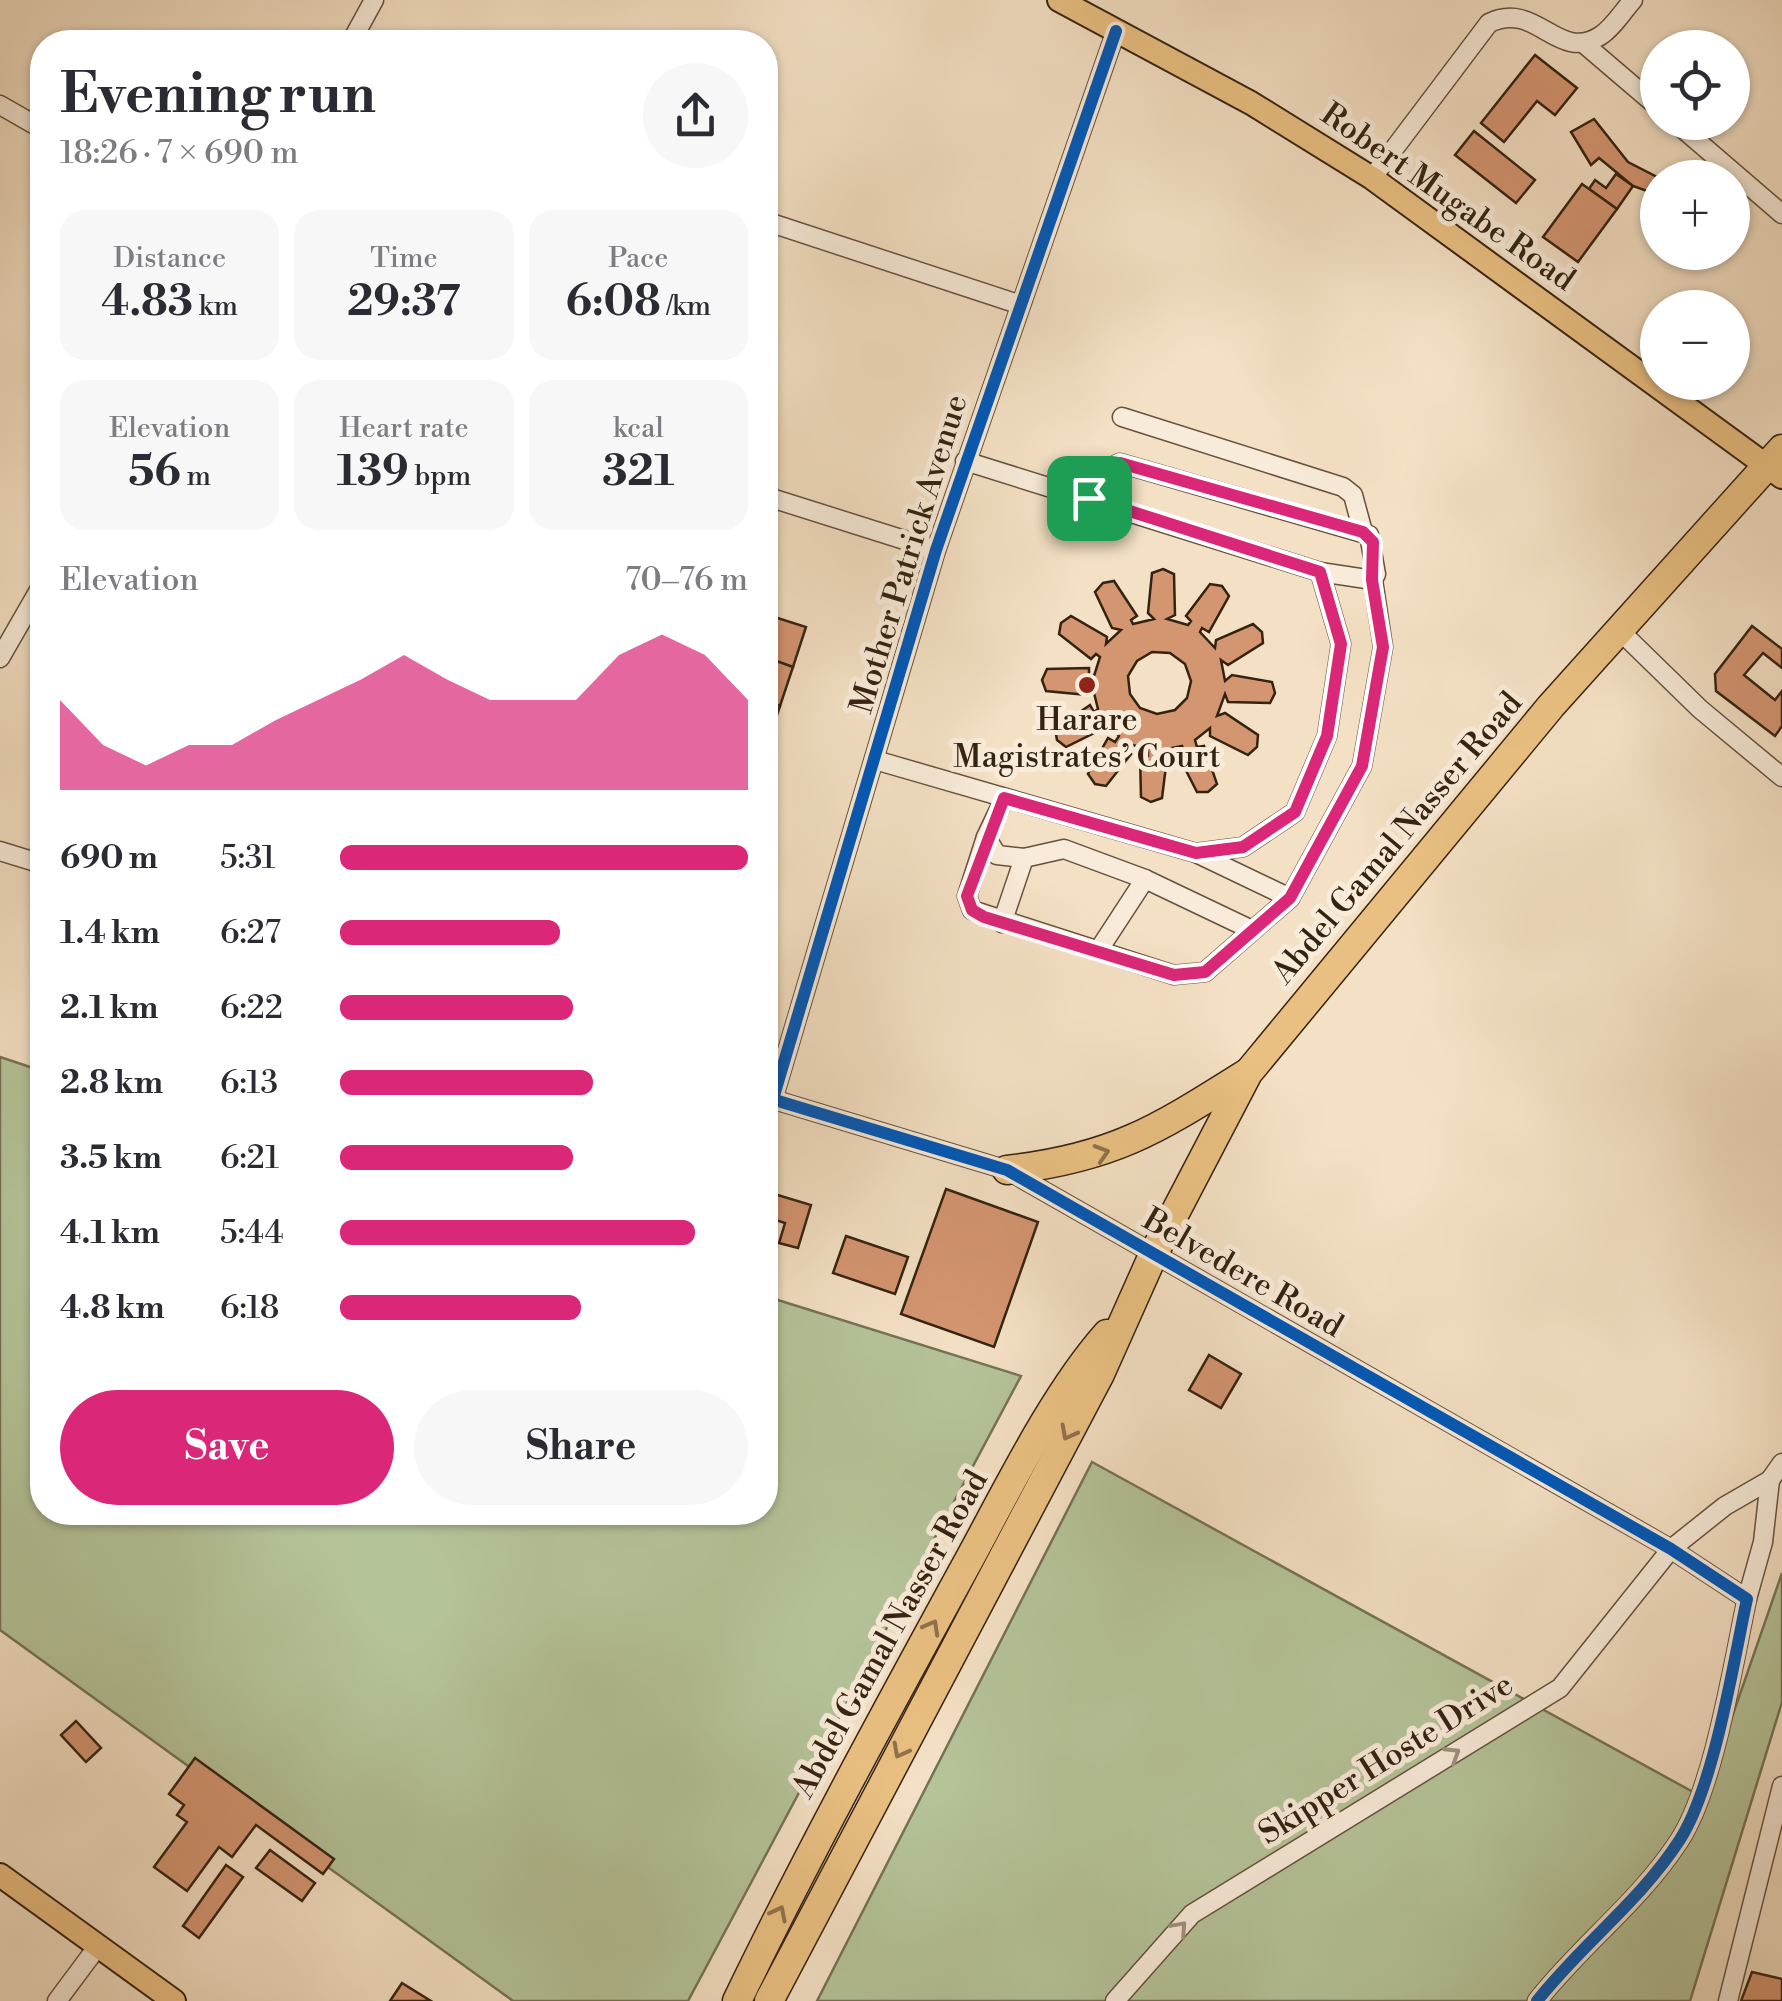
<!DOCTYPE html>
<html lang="en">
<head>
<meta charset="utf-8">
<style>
	body { margin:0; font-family:"Libre Bodoni",serif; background:#f7f7f7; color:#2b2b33; height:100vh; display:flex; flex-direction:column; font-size:38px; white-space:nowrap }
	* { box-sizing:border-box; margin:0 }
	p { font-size:32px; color:#7c7c81 }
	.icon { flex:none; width:55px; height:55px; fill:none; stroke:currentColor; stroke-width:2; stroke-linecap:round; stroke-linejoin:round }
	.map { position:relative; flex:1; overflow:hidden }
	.panel { position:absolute; left:30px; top:30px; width:748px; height:1495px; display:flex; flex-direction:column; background:#fff; border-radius:40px; box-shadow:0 2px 8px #0004 }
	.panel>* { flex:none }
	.buttons { position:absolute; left:1640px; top:30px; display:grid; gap:20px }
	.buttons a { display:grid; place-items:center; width:110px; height:110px; border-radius:50%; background:#fff; box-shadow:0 2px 8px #0004; font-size:50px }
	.pin { position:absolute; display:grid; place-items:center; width:85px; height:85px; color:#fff; margin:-42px; border-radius:20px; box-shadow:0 5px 15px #0006 }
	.round { display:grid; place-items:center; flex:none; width:105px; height:105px; border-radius:52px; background:#f7f7f7 }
	.headline { display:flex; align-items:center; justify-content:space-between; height:170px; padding:0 30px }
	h1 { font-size:55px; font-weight:800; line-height:75px }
	.figures { display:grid; grid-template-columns:repeat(3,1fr); gap:15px; height:170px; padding:10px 30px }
	.figures div { display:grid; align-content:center; border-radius:25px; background:#f7f7f7; text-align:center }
	.figures b { font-size:42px; font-weight:800 }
	.figures small { font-size:28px; font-weight:400 }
	.figures p { font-size:28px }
	.chart { height:280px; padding:20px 30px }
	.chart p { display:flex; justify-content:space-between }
	.chart svg { width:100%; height:180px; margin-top:10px; fill:#db2777; opacity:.7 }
	.action { display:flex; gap:20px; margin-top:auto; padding:20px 30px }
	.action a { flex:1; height:115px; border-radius:60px; background:#db2777; color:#fff; font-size:40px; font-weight:800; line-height:115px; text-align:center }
	.action a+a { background:#f7f7f7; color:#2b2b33 }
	ul { padding:0 30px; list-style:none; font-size:32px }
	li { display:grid; grid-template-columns:160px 120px 1fr; align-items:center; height:75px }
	li i { height:25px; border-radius:12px; background:#db2777 }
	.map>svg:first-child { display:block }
	.green { fill:#b5c399; stroke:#757355; stroke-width:2.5 }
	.building { fill:#d49571; stroke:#352311; stroke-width:2.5; fill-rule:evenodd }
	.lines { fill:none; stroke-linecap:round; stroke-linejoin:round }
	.minor-casing { stroke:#65523e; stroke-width:21 }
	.major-casing { stroke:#352311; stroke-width:26 }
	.highway-casing { stroke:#352311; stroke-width:31 }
	.minor { stroke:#f8ebd9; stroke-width:18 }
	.major { stroke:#eac082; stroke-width:22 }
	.highway { stroke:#eac082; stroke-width:28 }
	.cycleway-casing { stroke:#f8ebd9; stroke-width:19 }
	.cycleway { stroke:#0057b8; stroke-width:12 }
	.oneway { stroke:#90724a }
	.oneway2 { stroke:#a0917f }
	.route-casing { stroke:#fff; stroke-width:20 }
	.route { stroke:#db2777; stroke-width:12 }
	.poi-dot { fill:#8f2418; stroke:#f8ebd9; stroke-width:4 }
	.labels { text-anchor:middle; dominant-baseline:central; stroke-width:10; stroke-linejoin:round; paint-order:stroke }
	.street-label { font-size:32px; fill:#352311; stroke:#f8ebd9 }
	.poi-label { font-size:32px; fill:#352311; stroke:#f8ebd9 }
</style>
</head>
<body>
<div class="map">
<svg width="1782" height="2001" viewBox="0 0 1782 2001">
	<rect width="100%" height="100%" fill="#f4e0c4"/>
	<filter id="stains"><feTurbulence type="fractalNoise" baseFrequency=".002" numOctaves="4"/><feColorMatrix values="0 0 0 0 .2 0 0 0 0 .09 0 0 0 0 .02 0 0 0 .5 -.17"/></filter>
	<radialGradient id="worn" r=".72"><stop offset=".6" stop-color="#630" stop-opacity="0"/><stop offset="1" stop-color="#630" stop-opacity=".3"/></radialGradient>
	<!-- green -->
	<g class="green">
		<path d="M0,1057L42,1071V1512H765V1296L1021,1376L688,2001H513L0,1630Z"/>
		<path d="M1092,1462L1704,1798L1782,1573V1702L1690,2001H817Z"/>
	</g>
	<!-- building -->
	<g class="building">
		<path d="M1535,55L1577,88L1555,115L1537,101L1504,142L1481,123Z"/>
		<path d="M1594,119L1628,162L1659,178L1658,195L1633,186L1599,158L1591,165L1571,132Z"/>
		<path d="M1474,131L1535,180L1516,203L1455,155Z"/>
		<path d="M1616,174L1633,186L1617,209L1589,189L1595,180L1606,188Z"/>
		<path d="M1582,184L1617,209L1578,262L1543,237Z"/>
		<path d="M1163,569L1174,574L1175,615L1167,619L1188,625L1191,621L1186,616L1210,584L1222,586L1229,596L1209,632L1202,628L1200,632L1215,648L1216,640L1253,624L1262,632L1263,643L1228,665L1221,660L1225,681L1232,675L1272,682L1275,693L1270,703L1228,702L1225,694L1217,716L1225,713L1258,735L1257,747L1248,755L1210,736V728L1195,740L1197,747L1204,746L1217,784L1208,792H1197L1178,755L1185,752L1182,746L1162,750L1161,756L1167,758L1162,798L1151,802L1141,797L1140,756H1148V750L1130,744L1126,749L1131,754L1106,786L1095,784L1088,774L1108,738L1115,742L1119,736L1105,721L1100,723L1102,729L1066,747L1057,740L1055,729L1090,705L1094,712L1098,709L1093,689L1087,695L1046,691L1042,680L1047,669L1089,668V675L1094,676L1100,657L1096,654L1091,659L1059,634L1061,623L1071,616L1107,637L1106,644L1121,630L1112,628L1095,592L1103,583L1114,581L1137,616L1131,620L1133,624L1154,619L1148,613L1152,573ZM1152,652L1170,653L1185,664L1191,681L1187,698L1175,710L1157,714L1140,708L1130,694L1128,676L1137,661Z"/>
		<path d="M765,614L806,627L793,667L765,658Z"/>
		<path d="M1752,626L1782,649V668L1763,653L1744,675L1775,700L1782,691V726L1775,736L1716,691L1715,674Z"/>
		<path d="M771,659L793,667L780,706L765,701Z"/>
		<path d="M765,701L780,706L766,748H765Z"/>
		<path d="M946,1189L1038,1222L994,1347L901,1314Z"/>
		<path d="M771,1193L811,1205L798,1248L779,1243L785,1223L776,1220L770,1239L765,1237Z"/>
		<path d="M846,1236L908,1257L895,1294L833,1273Z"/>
		<path d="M1209,1355L1241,1374L1221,1408L1189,1390Z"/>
		<path d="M76,1721L101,1748L86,1762L61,1735Z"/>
		<path d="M195,1758L334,1859L323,1874L256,1825L232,1857L219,1847L187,1891L154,1867L187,1822L177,1815L184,1805L169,1794Z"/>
		<path d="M270,1850L315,1883L302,1901L256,1868Z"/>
		<path d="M226,1865L243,1877L199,1938L183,1926Z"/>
		<path d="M1752,1972L1782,1979V2001H1741Z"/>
		<path d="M402,1983L431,2001H390Z"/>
	</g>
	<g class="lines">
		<!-- minor casing -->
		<g class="minor-casing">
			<g id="minor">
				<path d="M351,42L374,0"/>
				<path d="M1583,43L1658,107"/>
				<path d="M0,105L42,129"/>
				<path d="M1675,122L1782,214"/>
				<path d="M1372,178L1489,23C1537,0 1557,63 1600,36C1613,28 1623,11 1633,0"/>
				<path d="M765,221L1018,304"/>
				<path d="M1122,417L1343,487L1353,495L1363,532"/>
				<path d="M765,496L936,550"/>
				<path d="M1089,498L1104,471L1120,463L1369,535L1376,574L1373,580L1320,572"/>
				<path d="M1619,630L1700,709L1782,777"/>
				<path d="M0,658L42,585"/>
				<path d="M875,760L1196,853L1243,847L1295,812L1327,736L1341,644L1320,572L965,461"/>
				<path d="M1004,799L986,837L997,855L1024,858L1064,849L1145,879L1252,930"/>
				<path d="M986,837L967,896L972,910L1174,975L1205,972L1290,898L1362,766L1383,647L1373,580"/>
				<path d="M0,851L42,864"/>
				<path d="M1196,853L1290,898"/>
				<path d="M1002,923L1024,858"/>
				<path d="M1098,951L1145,879"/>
				<path d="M765,1097L1007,1170L1671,1549L1747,1599C1733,1664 1714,1788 1679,1841C1640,1901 1581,1945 1537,2001"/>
				<path d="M773,1099L936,550L1116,31"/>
				<path d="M1747,1599L1763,1542L1770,1480"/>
				<path d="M57,2001L98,1946"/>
				<path d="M1115,2001L1192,1914L1560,1688L1671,1549L1725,1506L1770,1480L1782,1463"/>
				<path d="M1728,2001L1782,1786"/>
			</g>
		</g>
		<!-- major casing -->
		<g class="major-casing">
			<g id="major">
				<path d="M1059,0L1251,103L1372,178L1782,477"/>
				<path d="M0,1875L174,2001"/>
			</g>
		</g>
		<!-- highway casing -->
		<g class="highway-casing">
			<g id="highway">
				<path d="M1007,1170C1114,1158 1158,1129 1247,1073"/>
				<path d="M737,2001C808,1854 886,1712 964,1569C1005,1495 1052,1396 1107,1334"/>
				<path d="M769,2001L1100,1374L1154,1253L1248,1073L1551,706L1782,449"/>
			</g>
		</g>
		<!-- minor -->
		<use href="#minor" class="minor"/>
		<!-- major -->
		<use href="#major" class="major"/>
		<!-- highway -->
		<use href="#highway" class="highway"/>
		<!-- cycleway casing -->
		<g class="cycleway-casing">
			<g id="cycleway">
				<path d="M765,1097L1007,1170L1671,1549L1747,1599C1733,1664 1714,1788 1679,1841C1640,1901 1581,1945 1537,2001"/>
				<path d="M773,1099L936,550L1116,31"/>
			</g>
		</g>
		<!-- cycleway -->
		<use href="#cycleway" class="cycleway"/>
	</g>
	<!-- one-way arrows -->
	<defs><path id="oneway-chevron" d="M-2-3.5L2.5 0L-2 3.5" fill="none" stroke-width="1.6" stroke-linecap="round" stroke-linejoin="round" transform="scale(2.5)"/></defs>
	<g class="oneway">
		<use href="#oneway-chevron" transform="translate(1102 1153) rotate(-17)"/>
		<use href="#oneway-chevron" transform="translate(1068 1433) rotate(118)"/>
		<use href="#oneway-chevron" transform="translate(932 1627) rotate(-61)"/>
		<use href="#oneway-chevron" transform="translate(900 1751) rotate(118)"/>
		<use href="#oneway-chevron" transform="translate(779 1913) rotate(-63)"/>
	</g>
	<g class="oneway2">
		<use href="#oneway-chevron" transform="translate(1453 1754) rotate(-32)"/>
		<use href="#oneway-chevron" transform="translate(1180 1928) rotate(-48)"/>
	</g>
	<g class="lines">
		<!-- route casing -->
		<g class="route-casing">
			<path id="route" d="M1120,463L1363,532L1373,542L1372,580L1383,647L1362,766L1290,898L1205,972L1174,975L984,917L972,910L967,896L1004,798L1196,853L1243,847L1295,812L1327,736L1341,644L1320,572L1089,498L1104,471Z"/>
		</g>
		<!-- route -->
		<use href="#route" class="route"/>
	</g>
	<!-- markers -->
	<circle class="poi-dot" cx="1087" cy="685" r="10"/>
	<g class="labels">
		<!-- street labels -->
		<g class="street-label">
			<text transform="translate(1448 197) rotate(35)">Robert Mugabe Road</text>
			<text transform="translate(909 554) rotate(-73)">Mother Patrick Avenue</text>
			<text transform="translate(1397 838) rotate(-50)">Abdel Gamal Nasser Road</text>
			<text transform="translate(1243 1273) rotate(30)">Belvedere Road</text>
			<text transform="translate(890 1634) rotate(-61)">Abdel Gamal Nasser Road</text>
			<text transform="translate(1386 1759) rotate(-32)">Skipper Hoste Drive</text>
		</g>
		<!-- poi labels -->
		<g class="poi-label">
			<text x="1087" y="720">Harare<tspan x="1087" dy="37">Magistrates’ Court</tspan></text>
		</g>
	</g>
	<rect width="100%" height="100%" filter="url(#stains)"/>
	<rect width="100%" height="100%" fill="url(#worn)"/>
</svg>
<div class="buttons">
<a><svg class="icon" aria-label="locate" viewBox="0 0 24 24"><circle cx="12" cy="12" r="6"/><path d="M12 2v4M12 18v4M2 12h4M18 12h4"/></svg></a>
<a>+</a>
<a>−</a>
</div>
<div class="pin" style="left:1089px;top:498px;background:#1e9e55"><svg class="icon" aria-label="arrive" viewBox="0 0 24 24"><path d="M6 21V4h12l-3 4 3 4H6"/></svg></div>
<section class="panel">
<div class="headline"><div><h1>Evening run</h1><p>18:26 · 7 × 690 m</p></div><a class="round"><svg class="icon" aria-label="share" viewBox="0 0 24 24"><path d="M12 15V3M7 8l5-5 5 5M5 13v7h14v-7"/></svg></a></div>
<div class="figures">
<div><p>Distance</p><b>4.83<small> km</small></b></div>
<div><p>Time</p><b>29:37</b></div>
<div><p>Pace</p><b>6:08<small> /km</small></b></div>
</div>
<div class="figures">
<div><p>Elevation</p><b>56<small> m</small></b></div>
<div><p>Heart rate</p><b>139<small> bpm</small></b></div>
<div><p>kcal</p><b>321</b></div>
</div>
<div class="chart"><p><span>Elevation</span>70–76 m</p>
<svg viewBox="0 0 160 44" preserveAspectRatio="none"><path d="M0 44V22L10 33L20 38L30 33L40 33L50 27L60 22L70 17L80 11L90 17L100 22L110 22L120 22L130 11L140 6L150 11L160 22V44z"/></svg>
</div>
<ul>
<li><b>690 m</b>5:31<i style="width:100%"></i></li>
<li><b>1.4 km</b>6:27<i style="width:54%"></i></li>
<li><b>2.1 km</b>6:22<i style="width:57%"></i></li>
<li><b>2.8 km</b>6:13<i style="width:62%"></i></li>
<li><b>3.5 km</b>6:21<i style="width:57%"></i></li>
<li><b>4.1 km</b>5:44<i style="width:87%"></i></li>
<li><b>4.8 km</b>6:18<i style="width:59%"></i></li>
</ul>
<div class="action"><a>Save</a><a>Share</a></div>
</section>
</div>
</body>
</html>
